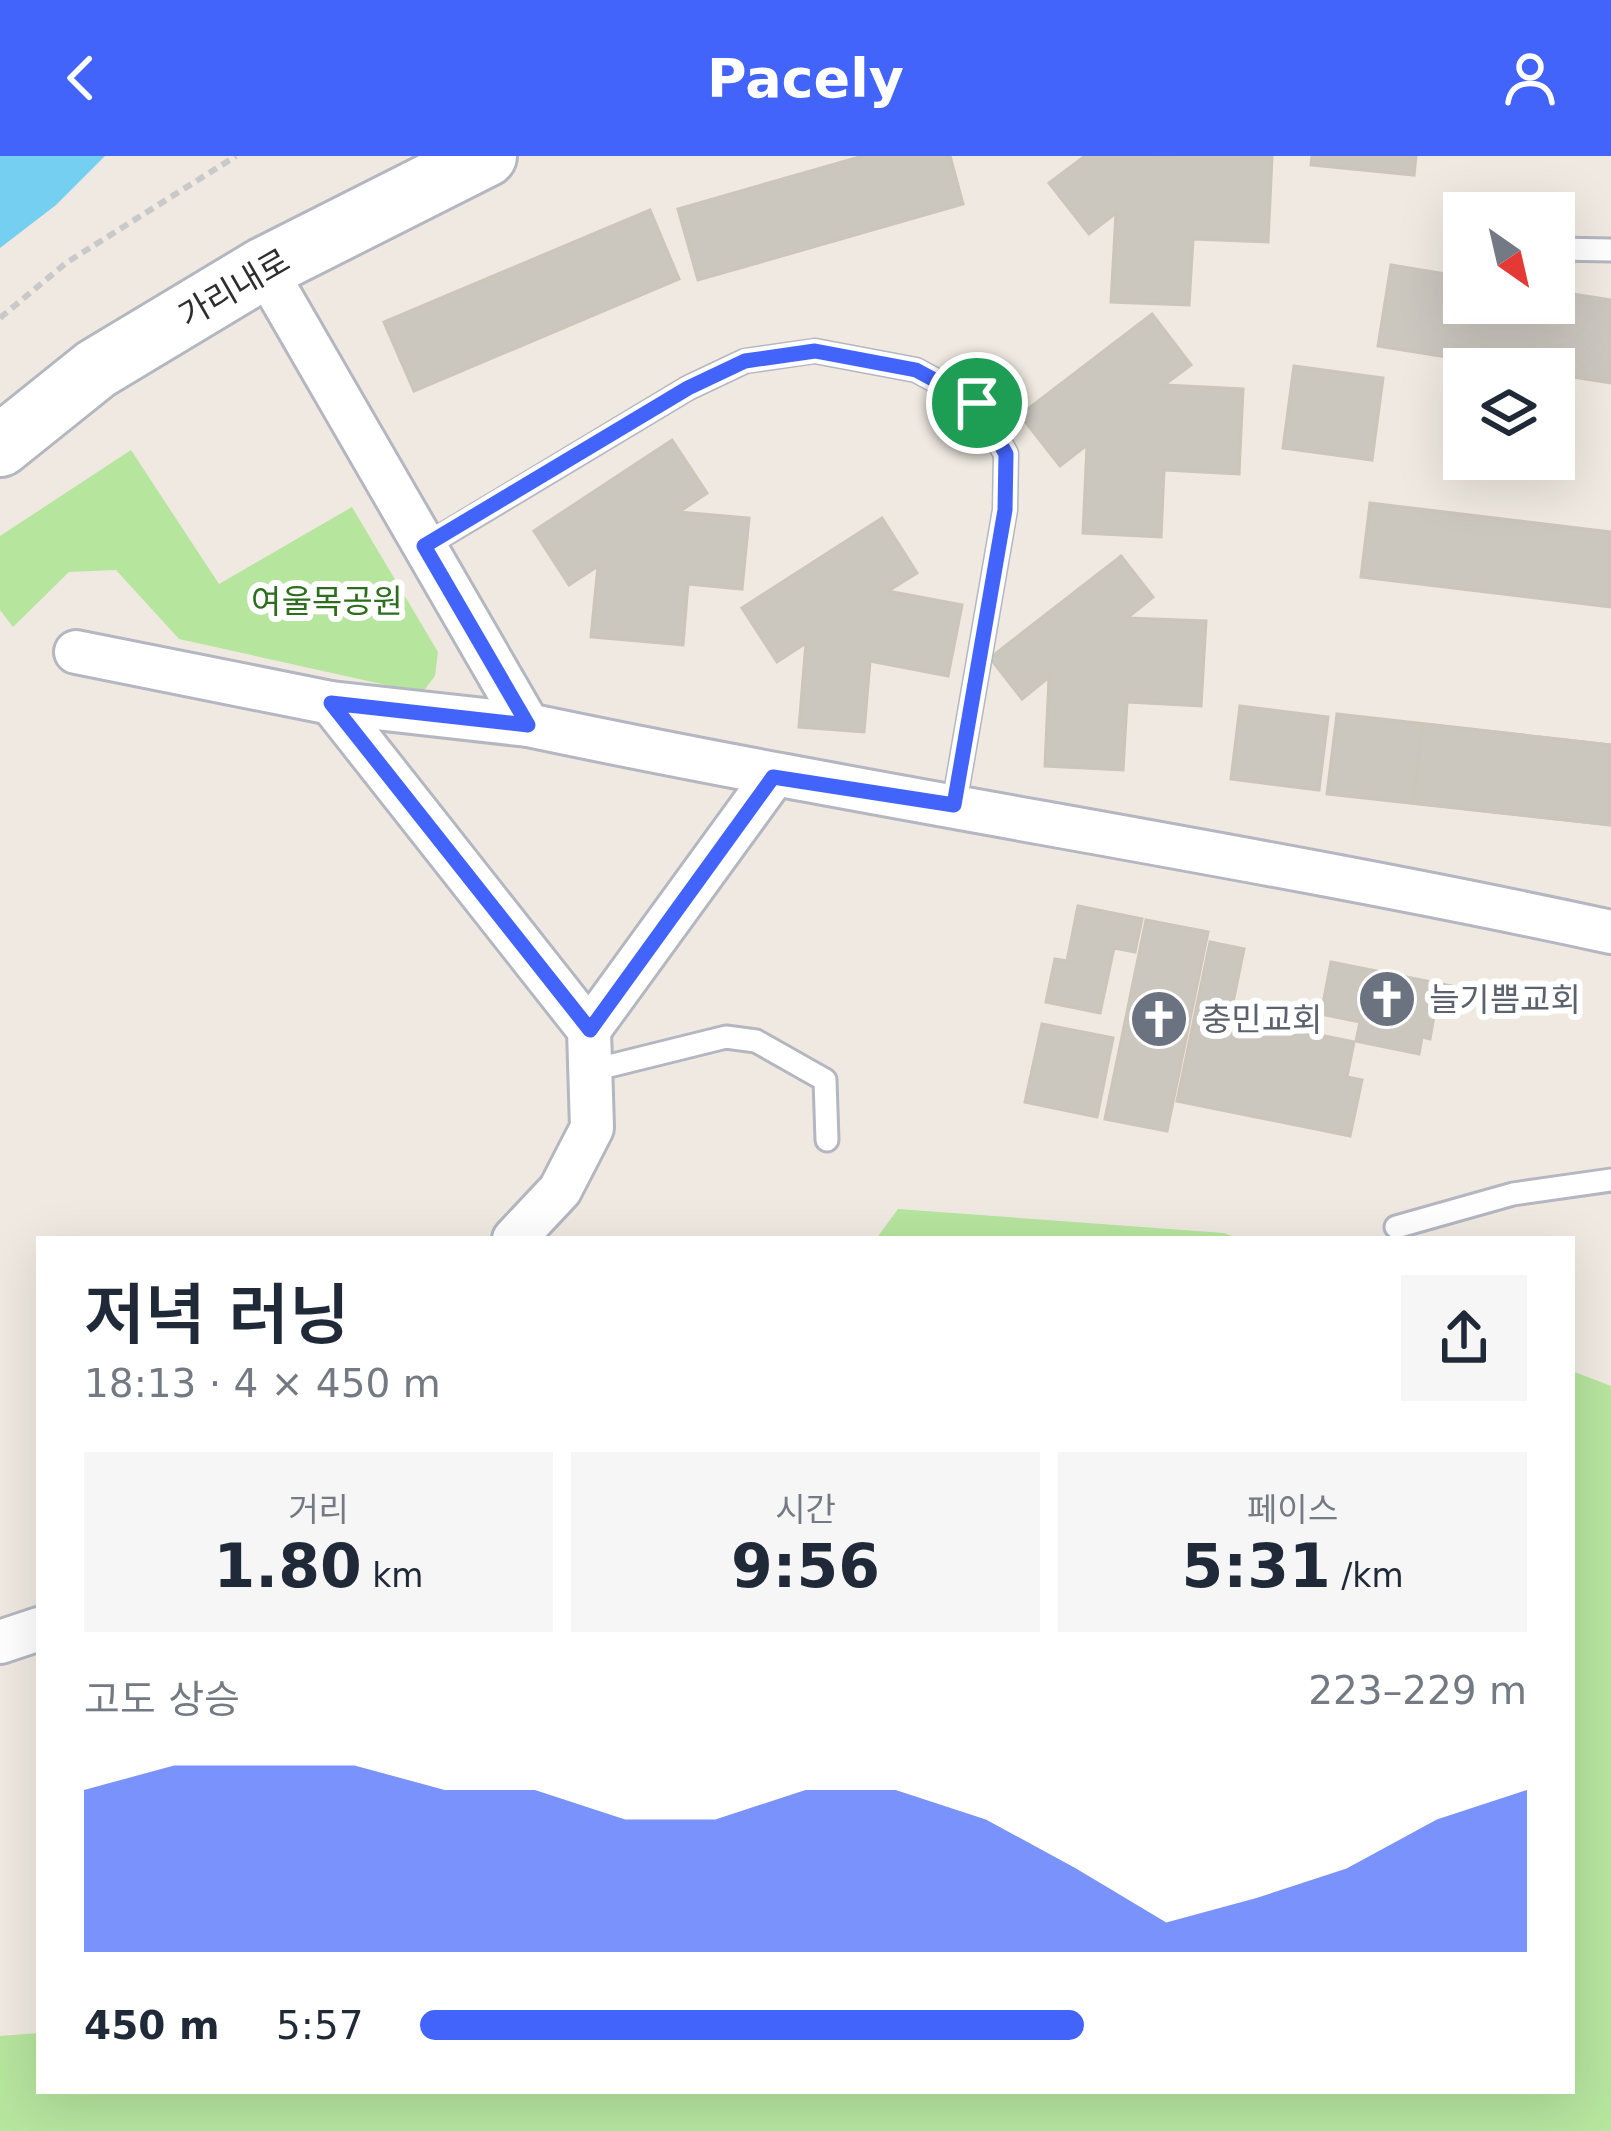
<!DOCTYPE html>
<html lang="ko">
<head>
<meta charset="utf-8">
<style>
	body { margin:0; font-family:"DejaVu Sans","Noto Sans KR",sans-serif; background:#f6f6f7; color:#1f2937; height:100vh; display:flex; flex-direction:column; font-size:45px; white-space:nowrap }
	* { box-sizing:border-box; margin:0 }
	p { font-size:39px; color:#747a83 }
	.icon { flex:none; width:66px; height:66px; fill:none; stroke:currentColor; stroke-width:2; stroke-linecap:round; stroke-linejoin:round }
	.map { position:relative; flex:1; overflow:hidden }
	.drawer { position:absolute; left:36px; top:1080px; width:1539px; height:858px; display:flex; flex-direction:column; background:#fff; border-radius:0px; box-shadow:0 12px 48px #0002 }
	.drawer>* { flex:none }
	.needle { width:78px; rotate:146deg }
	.tools { position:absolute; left:1443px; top:36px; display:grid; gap:24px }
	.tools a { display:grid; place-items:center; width:132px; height:132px; border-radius:0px; background:#fff; box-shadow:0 12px 48px #0002; font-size:60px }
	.pin { position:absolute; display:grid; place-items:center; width:102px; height:102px; color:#fff; margin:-51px; border:6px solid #fff; border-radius:50%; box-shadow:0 3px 12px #0007 }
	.round { display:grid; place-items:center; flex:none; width:126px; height:126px; border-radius:0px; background:#f6f6f7 }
	.summary { display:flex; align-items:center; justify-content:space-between; height:204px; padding:0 48px }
	h1 { font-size:66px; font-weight:600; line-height:90px }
	.figures { display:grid; grid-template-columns:repeat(3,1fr); gap:18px; height:204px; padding:12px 48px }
	.figures div { display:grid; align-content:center; border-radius:0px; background:#f6f6f7; text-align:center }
	.figures b { font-size:60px; font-weight:600 }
	.figures small { font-size:33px; font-weight:400 }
	.figures p { font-size:33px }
	.chart { height:336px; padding:24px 48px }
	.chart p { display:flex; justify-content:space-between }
	.chart svg { width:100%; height:216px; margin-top:12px; fill:#4264fb; opacity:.7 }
	ul { padding:0 48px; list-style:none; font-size:39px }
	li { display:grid; grid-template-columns:192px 144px 1fr; align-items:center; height:90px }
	li i { height:30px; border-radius:15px; background:#4264fb }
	header { display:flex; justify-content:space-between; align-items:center; height:156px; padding:0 48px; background:#4264fb; color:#fff; font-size:54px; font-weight:600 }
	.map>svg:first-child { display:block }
	.green { fill:#b6e59e }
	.water { fill:#75cff0 }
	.building { fill:#cbc7bf; stroke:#cbc5ba; stroke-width:3 }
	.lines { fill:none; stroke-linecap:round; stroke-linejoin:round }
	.lane-casing { stroke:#b4b7c1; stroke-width:27 }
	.street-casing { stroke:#b4b7c1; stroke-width:48 }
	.secondary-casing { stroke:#b4b7c1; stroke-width:66 }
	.path { stroke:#c9c9c9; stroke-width:6; stroke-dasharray:9 6; stroke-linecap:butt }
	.lane { stroke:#fff; stroke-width:21 }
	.street { stroke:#fff; stroke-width:42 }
	.secondary { stroke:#fff; stroke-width:60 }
	.route-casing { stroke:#fff; stroke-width:24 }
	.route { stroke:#4264fb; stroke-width:15 }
	.labels { text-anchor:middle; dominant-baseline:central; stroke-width:12; stroke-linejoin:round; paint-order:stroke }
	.street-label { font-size:33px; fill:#2e2e2e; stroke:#fff }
	.park-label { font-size:33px; fill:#2c6e1b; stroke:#fff }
	.worship-label { font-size:33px; fill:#5b616d; stroke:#fff; text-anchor:start }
</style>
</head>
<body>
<header><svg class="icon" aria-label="back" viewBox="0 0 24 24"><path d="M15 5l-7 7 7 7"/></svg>Pacely<svg class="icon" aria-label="person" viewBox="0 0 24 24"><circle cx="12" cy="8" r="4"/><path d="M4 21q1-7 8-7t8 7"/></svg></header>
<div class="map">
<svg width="1611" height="1975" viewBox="0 0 1611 1975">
	<rect width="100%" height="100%" fill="#efe9e1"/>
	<!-- green -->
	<g class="green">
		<path d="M131,294L219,428L352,351L438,496L435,520L422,537L179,483L116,414L69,416L13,471L0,454V380Z"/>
		<path d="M898,1053L1224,1077L1240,1083H876Z"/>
		<path d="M1572,1215L1611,1230V1975H0V1880L39,1877V1935H1572Z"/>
	</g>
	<!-- water -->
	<path class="water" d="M0,0H105L56,49L0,92Z"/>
	<!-- building -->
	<g class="building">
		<path d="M863,0H950L963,48L698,124L678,53Z"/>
		<path d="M1085,0L1272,1L1268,86L1193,83L1189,149L1111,146L1116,57L1089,78L1049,27Z"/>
		<path d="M1312,0H1416L1414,19L1311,9Z"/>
		<path d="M650,54L679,123L414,235L384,166Z"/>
		<path d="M1391,109L1464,121V147H1554V135L1611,144V227L1554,218V213H1521L1378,190Z"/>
		<path d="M1152,158L1191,209L1164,229L1243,233L1239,318L1164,314L1161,381L1083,377L1087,289L1060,310L1020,259Z"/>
		<path d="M1294,210L1383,222L1372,304L1283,292Z"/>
		<path d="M672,284L707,337L679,356L749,362L742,433L688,428L683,489L591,481L598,410L569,429L534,375Z"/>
		<path d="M1370,347L1611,376V451L1361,421Z"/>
		<path d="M882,362L917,417L888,435L962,449L948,520L870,505L864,576L799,571L806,487L777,506L742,452Z"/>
		<path d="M1121,400L1153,441L1127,462L1206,465L1201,550L1127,546L1123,614L1045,610L1049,521L1022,543L990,502Z"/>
		<path d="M1240,550L1328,561L1319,634L1231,623Z"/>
		<path d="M1337,558L1611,589V669L1327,638Z"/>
		<path d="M1423,568L1611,589V669L1413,647Z"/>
		<path d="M1078,750L1142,763L1135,796L1114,792L1100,857L1046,846L1055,803L1067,805Z"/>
		<path d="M1146,764L1208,776L1167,975L1105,963Z"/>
		<path d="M1210,786L1244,793L1230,861L1354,886L1347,921L1362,924L1350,980L1177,945Z"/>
		<path d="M1331,806L1467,833L1434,860L1430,883L1422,881L1419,898L1356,885L1360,866L1321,858Z"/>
		<path d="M1042,868L1113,882L1097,961L1025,946Z"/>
	</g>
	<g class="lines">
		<!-- lane casing -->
		<g class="lane-casing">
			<g id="lane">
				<path d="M1459,92H1464"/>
				<path d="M1554,93L1611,94"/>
				<path d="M425,390L688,232L745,205L815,195L916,214L977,247L1006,298L1005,354L954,649"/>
				<path d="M593,914L726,881L756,885L825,924L827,984"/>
				<path d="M1396,1071L1513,1038L1611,1024"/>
			</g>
		</g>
		<!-- street casing -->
		<g class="street-casing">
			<g id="street">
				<path d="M264,112L528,569C888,645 1252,698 1611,776"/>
				<path d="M76,496L331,547L528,569"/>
				<path d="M331,547L589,874L592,972L560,1034L514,1083"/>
				<path d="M589,874L773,621"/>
				<path d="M0,1486L39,1473"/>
			</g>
		</g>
		<!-- secondary casing -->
		<g class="secondary-casing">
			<path id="secondary" d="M0,290L96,213L264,112L486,0"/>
		</g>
		<!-- path -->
		<path class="path" d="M0,162L66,107L236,0"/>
		<!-- lane -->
		<use href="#lane" class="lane"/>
		<!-- street -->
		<use href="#street" class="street"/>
		<!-- secondary -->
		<use href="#secondary" class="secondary"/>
	</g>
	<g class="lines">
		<!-- route casing -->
		<g class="route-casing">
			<path id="route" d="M815,195L916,214L977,247L1006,298L1005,354L954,649L773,621L590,874L331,547L528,569L424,390L688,232L745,205Z"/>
		</g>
		<!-- route -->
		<use href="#route" class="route"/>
	</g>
	<!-- icons -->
	<defs>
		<g id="church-disc" transform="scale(3)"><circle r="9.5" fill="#6b7280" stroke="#fff"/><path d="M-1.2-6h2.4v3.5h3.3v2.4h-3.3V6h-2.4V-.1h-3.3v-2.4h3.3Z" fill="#fff"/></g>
	</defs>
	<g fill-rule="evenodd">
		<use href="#church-disc" x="1387" y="843"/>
		<use href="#church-disc" x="1159" y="863"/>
	</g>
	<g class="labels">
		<!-- street labels -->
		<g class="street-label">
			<text transform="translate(234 132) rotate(-30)">가리내로</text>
		</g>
		<!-- park labels -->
		<g class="park-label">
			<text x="327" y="445">여울목공원</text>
		</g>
		<!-- worship labels -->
		<g class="worship-label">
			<text x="1429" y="843">늘기쁨교회</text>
			<text x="1201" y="863">충민교회</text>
		</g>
	</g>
</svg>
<div class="tools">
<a><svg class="needle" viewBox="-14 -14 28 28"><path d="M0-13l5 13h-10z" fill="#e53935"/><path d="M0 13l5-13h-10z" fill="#747a83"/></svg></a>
<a><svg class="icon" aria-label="layers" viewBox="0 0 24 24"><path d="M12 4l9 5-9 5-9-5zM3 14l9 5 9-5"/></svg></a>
</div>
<div class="pin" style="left:977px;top:247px;background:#1e9e55"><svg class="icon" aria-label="arrive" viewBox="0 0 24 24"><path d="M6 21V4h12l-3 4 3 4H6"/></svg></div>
<section class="drawer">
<div class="summary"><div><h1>저녁 러닝</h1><p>18:13 · 4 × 450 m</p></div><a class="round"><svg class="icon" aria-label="share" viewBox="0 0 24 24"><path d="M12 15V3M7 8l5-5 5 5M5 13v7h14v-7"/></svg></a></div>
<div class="figures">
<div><p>거리</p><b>1.80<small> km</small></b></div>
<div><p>시간</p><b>9:56</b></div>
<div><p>페이스</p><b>5:31<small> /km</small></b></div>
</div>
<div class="chart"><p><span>고도 상승</span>223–229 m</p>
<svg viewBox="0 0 160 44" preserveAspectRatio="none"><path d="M0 44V11L10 6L20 6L30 6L40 11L50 11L60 17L70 17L80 11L90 11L100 17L110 27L120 38L130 33L140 27L150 17L160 11V44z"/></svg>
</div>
<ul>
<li><b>450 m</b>5:57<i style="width:60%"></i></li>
</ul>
</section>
</div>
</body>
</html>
